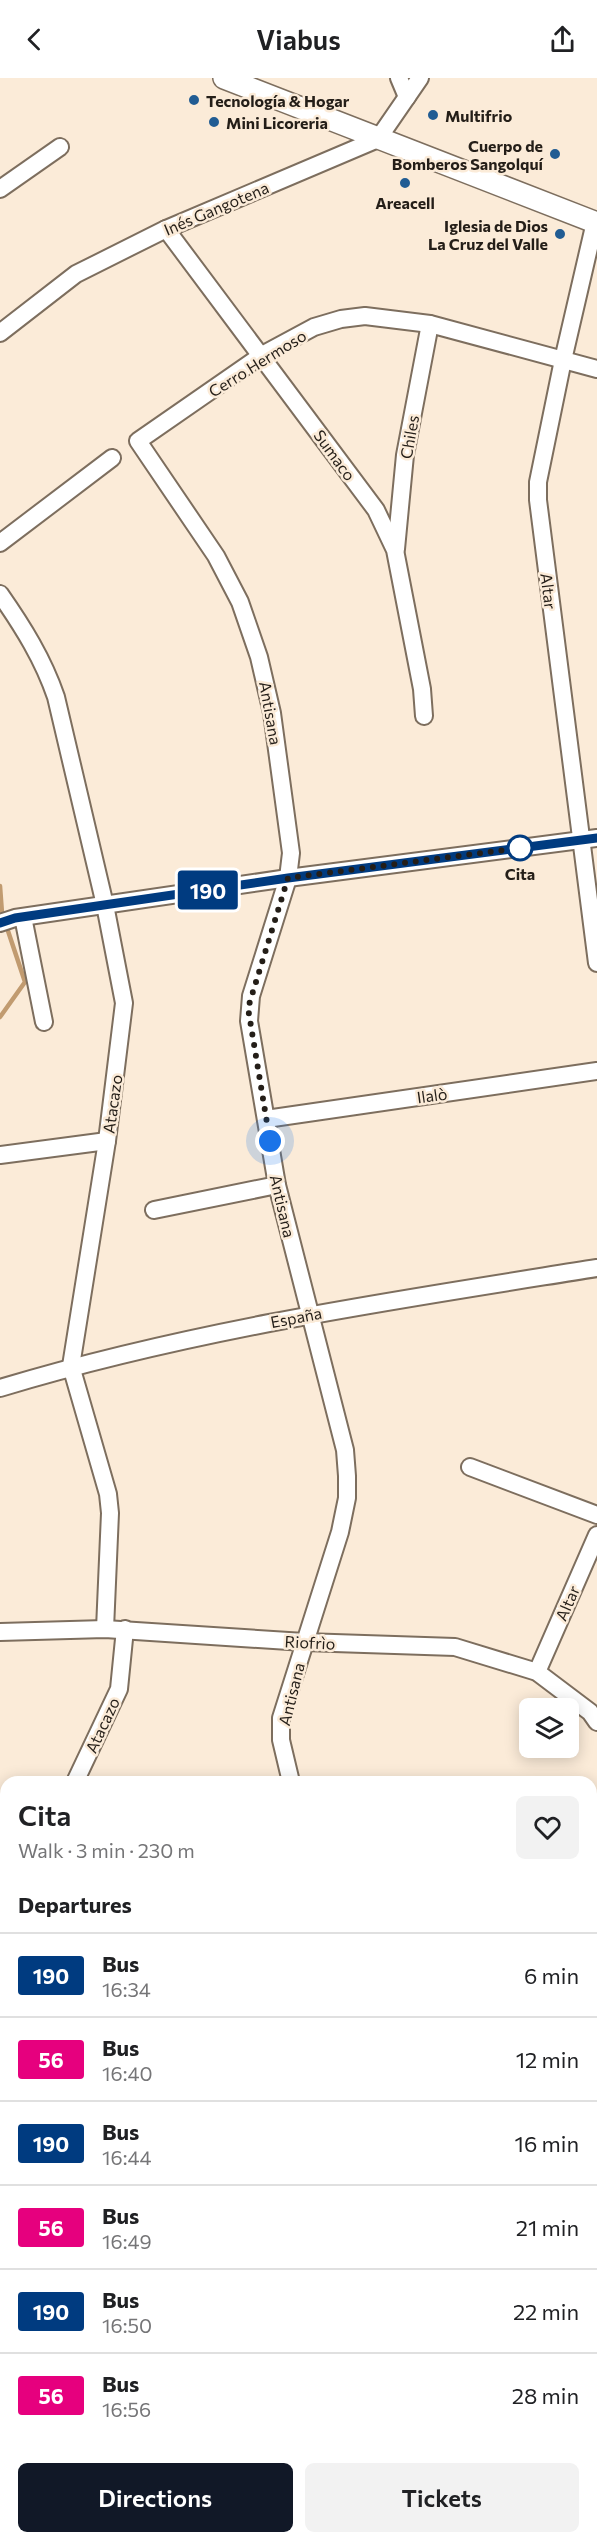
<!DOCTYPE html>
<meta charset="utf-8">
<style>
body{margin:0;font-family:Commissioner,sans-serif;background:#f2f2f2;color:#202124;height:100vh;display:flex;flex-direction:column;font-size:22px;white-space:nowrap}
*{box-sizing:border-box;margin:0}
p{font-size:20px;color:#757577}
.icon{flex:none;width:33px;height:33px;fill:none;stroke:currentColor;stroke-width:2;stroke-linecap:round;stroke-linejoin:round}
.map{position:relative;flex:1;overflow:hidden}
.details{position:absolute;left:0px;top:1698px;width:597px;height:768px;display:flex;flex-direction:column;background:#fff;border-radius:18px 18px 0 0;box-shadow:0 3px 15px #0003}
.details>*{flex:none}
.badge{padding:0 12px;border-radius:4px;font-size:21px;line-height:39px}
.fabs{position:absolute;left:519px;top:1620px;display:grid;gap:12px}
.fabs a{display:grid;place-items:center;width:60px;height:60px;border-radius:9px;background:#fff;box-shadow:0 3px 15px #0003;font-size:30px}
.you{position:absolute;width:30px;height:30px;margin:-15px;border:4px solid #fff;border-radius:50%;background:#1a73e8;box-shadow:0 0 0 9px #1a73e833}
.map>.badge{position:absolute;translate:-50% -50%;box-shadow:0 0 0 3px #fff}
h2{padding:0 18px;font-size:22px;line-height:54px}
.round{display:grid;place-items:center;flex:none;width:63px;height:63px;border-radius:9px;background:#f2f2f2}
.head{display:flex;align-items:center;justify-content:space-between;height:102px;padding:0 18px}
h1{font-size:28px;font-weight:600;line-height:45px}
.cta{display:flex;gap:12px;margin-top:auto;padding:12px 18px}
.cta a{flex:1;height:69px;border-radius:9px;background:#111827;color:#fff;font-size:24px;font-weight:600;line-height:69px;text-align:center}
.cta a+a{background:#f2f2f2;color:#202124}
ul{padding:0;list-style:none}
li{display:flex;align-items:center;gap:18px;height:84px;padding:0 18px;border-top:2px solid #e0e0e0}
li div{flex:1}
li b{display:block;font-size:22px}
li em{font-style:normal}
li .badge{min-width:66px;font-weight:700;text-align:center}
header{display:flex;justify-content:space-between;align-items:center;height:78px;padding:0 18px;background:#fff;font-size:27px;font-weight:600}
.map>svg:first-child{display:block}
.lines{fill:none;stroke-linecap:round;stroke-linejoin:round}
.stream{stroke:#c19b70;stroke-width:4.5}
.minor-casing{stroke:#7d6e5e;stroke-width:20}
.major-casing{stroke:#7d6e5e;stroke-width:24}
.minor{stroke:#fff;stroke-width:16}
.major{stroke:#fff;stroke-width:21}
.line-casing{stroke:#fff;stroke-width:14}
.line{stroke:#003b80;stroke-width:9}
.walk{stroke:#241e18;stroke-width:6;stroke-dasharray:0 10.8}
.poi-dot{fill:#215c93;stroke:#fbebd8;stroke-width:2}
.stop-dot{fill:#fff;stroke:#003b80;stroke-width:3}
.labels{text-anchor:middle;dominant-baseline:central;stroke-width:5;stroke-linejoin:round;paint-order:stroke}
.poi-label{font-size:16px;font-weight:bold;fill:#241e18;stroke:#fbebd8;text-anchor:start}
.street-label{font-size:16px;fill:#241e18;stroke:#fbebd8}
.stop-label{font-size:16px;font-weight:bold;fill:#241e18;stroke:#fbebd8}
</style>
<header><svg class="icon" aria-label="back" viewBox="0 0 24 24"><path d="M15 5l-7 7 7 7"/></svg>Viabus<svg class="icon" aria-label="share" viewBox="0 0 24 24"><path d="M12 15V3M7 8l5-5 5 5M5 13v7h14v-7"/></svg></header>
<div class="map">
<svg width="597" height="2466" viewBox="0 0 597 2466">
<rect width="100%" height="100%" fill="#fbebd8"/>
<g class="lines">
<polyline class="stream" points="0,808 2,835 25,904 0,939"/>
<defs>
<g id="minor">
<polyline points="399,0 407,19"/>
<polyline points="0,111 60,69"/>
<polyline points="595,144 563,282 538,404 538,422 597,885"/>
<polyline points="166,151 376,432 395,472 422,611 424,638"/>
<polyline points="0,255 76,196 166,151 378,61 420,0"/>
<polyline points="0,465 112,380"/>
<polyline points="396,471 405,377 430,246"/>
<path d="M 0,516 C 23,549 43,581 56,619 L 105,827 L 124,925 L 107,1063 L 71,1288 L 108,1416 L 110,1435 L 105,1551"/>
<polyline points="23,839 44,944"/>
<polyline points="0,845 15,840 288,800 597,760"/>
<polyline points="266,1041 597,993"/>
<polyline points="0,1077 107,1063"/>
<polyline points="154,1132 277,1107"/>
<path d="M 0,1310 C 195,1251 396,1222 597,1190"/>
<polyline points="470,1389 597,1437"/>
<polyline points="0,1554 105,1551 304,1564 455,1569 537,1594 590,1634 597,1644"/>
<polyline points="537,1594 597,1457"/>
<polyline points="75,1704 119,1611 125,1551"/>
<polyline points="291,1704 281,1662 281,1640 340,1454 347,1420 347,1398 345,1372 277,1107 249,943 251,918 288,800 291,775 272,635 259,579 240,524 216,478 138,363 262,277 314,249 341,241 365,238 430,246 597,291"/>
<polyline points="0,1881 6,1875"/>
<polyline points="0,1944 6,1948"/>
<polyline points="591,1985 597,1983"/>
<polyline points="0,2295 6,2293"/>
<polyline points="591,2338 597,2358"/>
<polyline points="0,2405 6,2418"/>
<polyline points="489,2460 490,2466"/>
<polyline points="37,2466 51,2460"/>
<polyline points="458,2466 472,2460"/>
</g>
<polyline id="major" points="224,0 597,145"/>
</defs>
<use href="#minor" class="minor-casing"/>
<use href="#major" class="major-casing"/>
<use href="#minor" class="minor"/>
<use href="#major" class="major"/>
</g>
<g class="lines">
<defs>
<polyline id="line" points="0,845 15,840 288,800 597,760"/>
</defs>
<use href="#line" class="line-casing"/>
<use href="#line" class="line"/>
<polyline class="walk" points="270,1063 248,930 288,800 520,770"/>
</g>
<g class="poi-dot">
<circle cx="194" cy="22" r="6"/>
<circle cx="433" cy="37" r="6"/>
<circle cx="214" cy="44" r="6"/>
<circle cx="555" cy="76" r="6"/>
<circle cx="405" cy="105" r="6"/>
<circle cx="560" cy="156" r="6"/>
</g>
<circle class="stop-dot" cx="520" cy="770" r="12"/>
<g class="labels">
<g class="poi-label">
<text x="206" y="22">Tecnología &amp; Hogar</text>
<text x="445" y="37">Multifrio</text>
<text x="226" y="44">Mini Licoreria</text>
<text x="543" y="67" text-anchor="end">Cuerpo de<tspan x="543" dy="18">Bomberos Sangolquí</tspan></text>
<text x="405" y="124" text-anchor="middle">Areacell</text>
<text x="548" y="147" text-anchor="end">Iglesia de Dios<tspan x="548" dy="18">La Cruz del Valle</tspan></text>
</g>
<g class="street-label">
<text transform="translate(216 130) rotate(-23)">Inés Gangotena</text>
<text transform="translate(257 285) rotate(-32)">Cerro Hermoso</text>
<text transform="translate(409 359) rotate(-80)">Chiles</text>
<text transform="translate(335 377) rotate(54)">Sumaco</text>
<text transform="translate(549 513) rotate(83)">Altar</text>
<text transform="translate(271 635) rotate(80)">Antisana</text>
<text transform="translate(432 1017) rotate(-8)">Ilalò</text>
<text transform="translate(112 1026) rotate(-82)">Atacazo</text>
<text transform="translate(283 1128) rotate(77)">Antisana</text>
<text transform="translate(296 1239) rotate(-11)">España</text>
<text transform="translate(567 1525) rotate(-66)">Altar</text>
<text transform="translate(310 1564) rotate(3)">Riofrìo</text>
<text transform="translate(291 1616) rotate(-76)">Antisana</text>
<text transform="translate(102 1647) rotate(-65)">Atacazo</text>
</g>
<g class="stop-label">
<text x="520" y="795">Cita</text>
</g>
</g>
</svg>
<div class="fabs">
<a><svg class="icon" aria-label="layers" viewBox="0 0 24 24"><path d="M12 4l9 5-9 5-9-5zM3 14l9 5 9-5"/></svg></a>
</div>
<div class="you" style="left:270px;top:1063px"></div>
<b class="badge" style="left:208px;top:812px;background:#003b80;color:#fff">190</b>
<section class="details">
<div class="head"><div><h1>Cita</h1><p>Walk · 3 min · 230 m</p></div><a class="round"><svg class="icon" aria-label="heart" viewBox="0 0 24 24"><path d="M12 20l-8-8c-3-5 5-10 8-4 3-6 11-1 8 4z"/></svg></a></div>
<h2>Departures</h2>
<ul>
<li><span class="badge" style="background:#003b80;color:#fff">190</span><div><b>Bus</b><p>16:34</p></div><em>6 min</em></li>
<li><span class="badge" style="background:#e6007e;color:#fff">56</span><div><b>Bus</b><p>16:40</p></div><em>12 min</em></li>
<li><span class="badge" style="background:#003b80;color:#fff">190</span><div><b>Bus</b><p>16:44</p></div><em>16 min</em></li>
<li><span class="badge" style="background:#e6007e;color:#fff">56</span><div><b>Bus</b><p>16:49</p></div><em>21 min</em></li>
<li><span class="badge" style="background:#003b80;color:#fff">190</span><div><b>Bus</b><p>16:50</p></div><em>22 min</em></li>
<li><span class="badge" style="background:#e6007e;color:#fff">56</span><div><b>Bus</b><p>16:56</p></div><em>28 min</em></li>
</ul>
<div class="cta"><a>Directions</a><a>Tickets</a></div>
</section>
</div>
